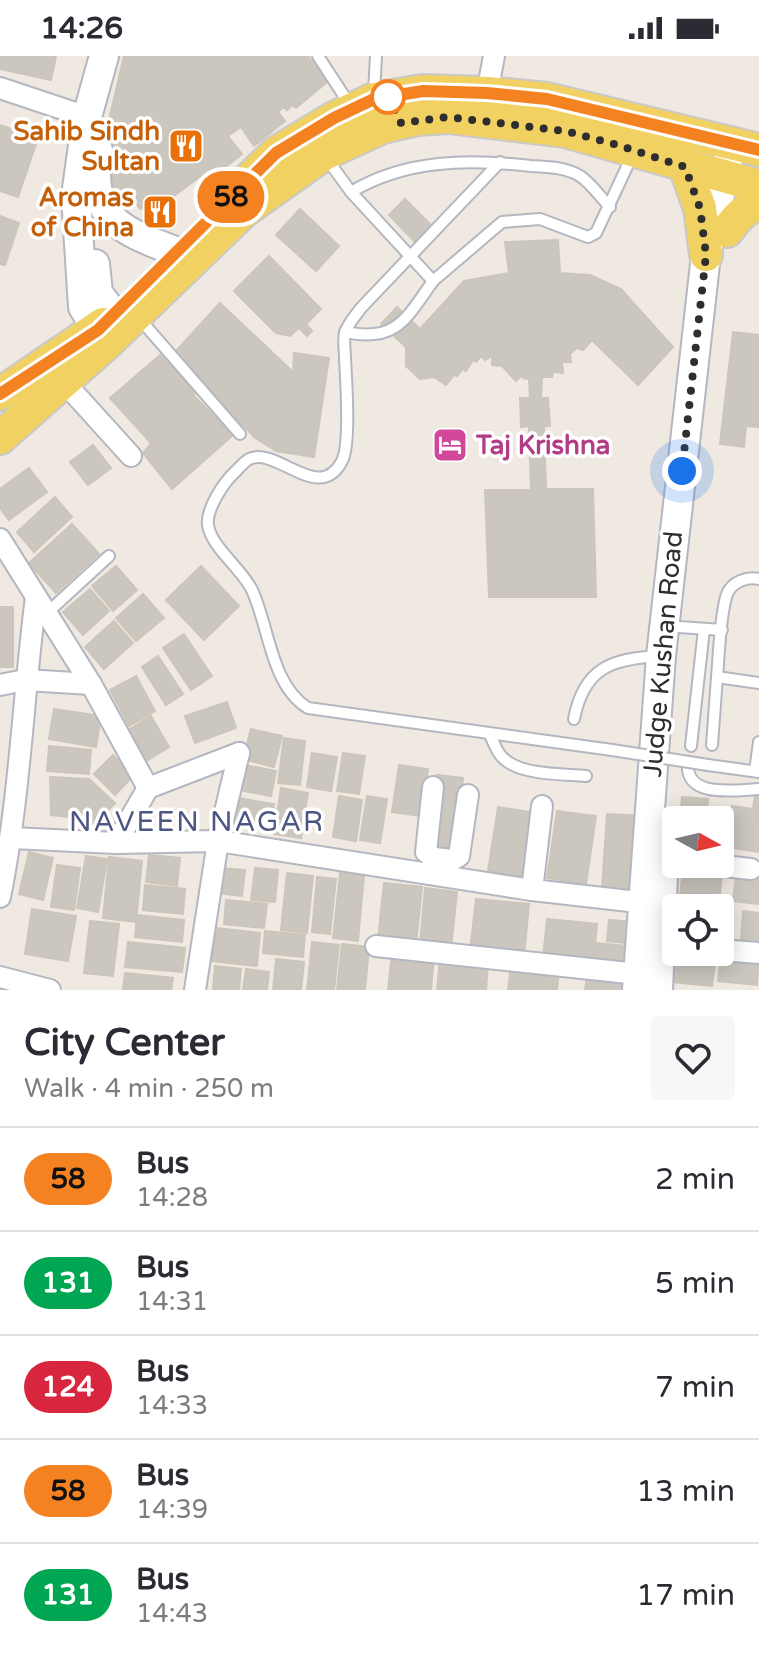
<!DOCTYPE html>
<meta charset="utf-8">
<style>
body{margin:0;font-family:"Varela Round",sans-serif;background:#f7f7f7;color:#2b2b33;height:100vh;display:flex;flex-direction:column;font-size:30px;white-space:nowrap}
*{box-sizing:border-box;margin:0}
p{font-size:26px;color:#7c7c81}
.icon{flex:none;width:44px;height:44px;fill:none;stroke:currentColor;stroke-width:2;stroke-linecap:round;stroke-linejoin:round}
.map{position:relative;height:934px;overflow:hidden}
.details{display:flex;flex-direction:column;background:#fff;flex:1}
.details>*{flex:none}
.badge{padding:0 16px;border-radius:26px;font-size:28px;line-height:52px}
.needle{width:52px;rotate:98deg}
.tools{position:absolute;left:662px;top:750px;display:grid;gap:16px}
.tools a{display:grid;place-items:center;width:72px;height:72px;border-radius:8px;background:#fff;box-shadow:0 4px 20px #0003;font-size:40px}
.you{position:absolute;width:40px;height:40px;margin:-20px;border:6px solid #fff;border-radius:50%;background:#1a73e8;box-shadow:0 0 0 12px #1a73e833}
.map>.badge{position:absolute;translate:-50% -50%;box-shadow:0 0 0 4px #fff}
.round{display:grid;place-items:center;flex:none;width:84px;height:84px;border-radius:8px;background:#f7f7f7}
.summary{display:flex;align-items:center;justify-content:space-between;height:136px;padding:0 24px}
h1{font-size:38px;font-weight:700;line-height:60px}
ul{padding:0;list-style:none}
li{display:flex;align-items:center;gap:24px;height:104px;padding:0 24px;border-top:2px solid #e1e1e2}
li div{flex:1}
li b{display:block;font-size:30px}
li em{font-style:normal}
li .badge{min-width:88px;font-weight:700;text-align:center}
.status{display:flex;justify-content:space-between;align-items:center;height:56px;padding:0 40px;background:#fff;direction:ltr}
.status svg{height:22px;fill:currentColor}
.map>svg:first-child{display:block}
.building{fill:#cbc7bf;stroke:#cbc5ba;stroke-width:2}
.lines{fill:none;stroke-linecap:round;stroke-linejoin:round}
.service-casing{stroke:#b4b7c1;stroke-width:14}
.minor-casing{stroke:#b4b7c1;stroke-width:24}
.secondary-casing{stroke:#b4b7c1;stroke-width:32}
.primary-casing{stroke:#c9c9c9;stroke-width:36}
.service{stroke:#fff;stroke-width:10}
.minor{stroke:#fff;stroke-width:20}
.secondary{stroke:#fff;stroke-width:28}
.primary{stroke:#f2d163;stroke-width:32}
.service-bridge-casing{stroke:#b4b7c1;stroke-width:14;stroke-linecap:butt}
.service-bridge{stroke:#fff;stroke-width:10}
.line-casing{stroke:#fff;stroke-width:18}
.line{stroke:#f58220;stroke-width:12}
.walk{stroke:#2e2e2e;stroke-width:8;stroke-dasharray:0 14.4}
.stop-dot{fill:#fff;stroke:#f58220;stroke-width:4}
.labels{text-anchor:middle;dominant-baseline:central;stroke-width:7;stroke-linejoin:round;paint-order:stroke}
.food-label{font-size:26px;font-weight:bold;fill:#c56008;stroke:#fff;text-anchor:end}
.hotel-label{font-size:26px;font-weight:bold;fill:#b23c85;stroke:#fff;text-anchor:start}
.street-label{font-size:26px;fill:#2e2e2e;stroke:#fff}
.neighbourhood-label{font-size:28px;letter-spacing:2px;fill:#4d5680;stroke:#fff}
</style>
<div class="status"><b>14:26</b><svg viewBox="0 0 49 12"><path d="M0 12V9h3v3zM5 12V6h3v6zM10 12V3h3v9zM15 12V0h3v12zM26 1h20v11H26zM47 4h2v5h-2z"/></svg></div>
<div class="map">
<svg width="759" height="934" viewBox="0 0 759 934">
<rect width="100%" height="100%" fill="#efe9e1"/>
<g class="building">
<polygon points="0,0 56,0 51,24 0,13"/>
<polygon points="124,0 308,0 327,26 296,52 293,49 287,54 283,51 278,56 285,65 254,90 241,71 228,80 242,98 210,123 205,117 163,148 163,153 155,154 148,149 140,153 136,147 114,143 108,136 112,114 98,111"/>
<polygon points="0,69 38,82 18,141 0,135"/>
<polygon points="405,143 432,170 416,187 389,159"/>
<polygon points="300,153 339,190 316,215 276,179"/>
<polygon points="0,160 19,167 5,209 0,208"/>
<polygon points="558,184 560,217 590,219 621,233 673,291 638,329 592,284 583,294 577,292 570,298 571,306 562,306 563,317 553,316 552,321 542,321 541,342 548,342 550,370 544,370 546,433 593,433 596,541 489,541 485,434 531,434 529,370 521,371 520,342 530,342 529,322 525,323 521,320 516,325 502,310 492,309 492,300 485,304 481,300 476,306 473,304 466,315 463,313 457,320 454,319 446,329 434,321 420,323 406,310 406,291 381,268 397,251 420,273 464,225 509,217 505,186"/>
<polygon points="269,200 321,253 306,268 312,275 307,280 299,272 290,280 276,277 234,235"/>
<polygon points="220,247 293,316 294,297 329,302 314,401 276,395 254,381 175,296"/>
<polygon points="733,276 759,279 759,371 746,370 744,391 720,388"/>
<polygon points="160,299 194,334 194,340 233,379 172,433 143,397 151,387 110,342"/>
<polygon points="93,389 111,412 88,429 70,406"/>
<polygon points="29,412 47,436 9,464 0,452 0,433"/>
<polygon points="55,441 72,461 34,496 17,476"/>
<polygon points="72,468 99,498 56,537 29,507"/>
<polygon points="116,510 137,534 113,555 92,530"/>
<polygon points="201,510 239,550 204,584 166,544"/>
<polygon points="90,533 109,555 83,579 63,556"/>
<polygon points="143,538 164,562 136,585 116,562"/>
<rect x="0" y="551" width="13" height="60"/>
<polygon points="114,565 133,587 104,613 85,591"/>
<polygon points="184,578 212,620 191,634 163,592"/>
<polygon points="158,600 183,638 166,649 142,611"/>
<polygon points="136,620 155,655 129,670 110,634"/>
<polygon points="227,646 236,672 195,687 185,660"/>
<polygon points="54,653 101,660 96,691 49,683"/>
<polygon points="151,660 169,691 140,709 122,678"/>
<polygon points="251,673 282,680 274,711 243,703"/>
<polygon points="284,682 305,685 300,729 278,727"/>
<polygon points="49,690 91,694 89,718 47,715"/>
<polygon points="312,697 337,701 331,735 307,731"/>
<polygon points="343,697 365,700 359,738 337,735"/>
<polygon points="113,699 133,720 115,739 94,718"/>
<polygon points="244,709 276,715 271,740 239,734"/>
<polygon points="399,709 428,713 421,760 392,756"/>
<polygon points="437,719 463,722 456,799 428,794"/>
<polygon points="50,721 89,723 115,747 94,769 70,753 69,761 51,759"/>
<polygon points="281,732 308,737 301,782 274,778"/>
<polygon points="755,738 759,739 759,796 725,791 732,750 753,753"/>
<polygon points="339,740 362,744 356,785 333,781"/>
<polygon points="367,740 387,743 380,787 360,784"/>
<polygon points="682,741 708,743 706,764 680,764"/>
<polygon points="237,742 274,748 270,773 233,767"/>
<polygon points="498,751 536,757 526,821 488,815"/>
<polygon points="557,755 596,760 586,828 547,822"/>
<polygon points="607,758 645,760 639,835 602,832"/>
<polygon points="29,796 53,802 43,844 19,838"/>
<polygon points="149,799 180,802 177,830 146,826"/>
<polygon points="86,800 107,803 98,856 77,852"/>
<polygon points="109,801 142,805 136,866 103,862"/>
<polygon points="57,809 80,812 74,854 51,851"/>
<polygon points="219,812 245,814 242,840 217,837"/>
<polygon points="255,812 278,814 275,846 251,844"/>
<polygon points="683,812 722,816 719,852 679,849"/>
<polygon points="759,812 759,848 733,845 736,818"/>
<polygon points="287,817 313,820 307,877 281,874"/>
<polygon points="340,817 364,820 358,885 333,882"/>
<polygon points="317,821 336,823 330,878 312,876"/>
<polygon points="384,827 422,831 416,887 378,883"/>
<polygon points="145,829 185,833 183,858 143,854"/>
<polygon points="425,832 457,836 451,892 420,888"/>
<polygon points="476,843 529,848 524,901 470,895"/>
<polygon points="226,844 267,848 264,872 224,868"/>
<polygon points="32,853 76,860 68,905 25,898"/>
<polygon points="743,855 759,857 759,886 741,884"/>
<polygon points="137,859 184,864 182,886 135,881"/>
<polygon points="547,863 597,868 593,908 543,902"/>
<polygon points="609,864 637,866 634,888 607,885"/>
<polygon points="90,865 119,868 113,920 84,917"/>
<polygon points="216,872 260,877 257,910 212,905"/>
<polygon points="265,875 305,879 303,901 263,897"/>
<polygon points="128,886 185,892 182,916 125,911"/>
<polygon points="312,886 339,889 334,934 307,934"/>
<polygon points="596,887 638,891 636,914 594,909"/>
<polygon points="342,888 369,891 365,934 337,934"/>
<polygon points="675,894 716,898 712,930 672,926"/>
<polygon points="722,895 759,898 757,929 718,925"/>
<polygon points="392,896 434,900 431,934 388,934"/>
<polygon points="276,903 304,906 301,934 273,934"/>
<polygon points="440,903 488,908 486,934 437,934"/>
<polygon points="511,909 559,914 557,934 508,934"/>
<polygon points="215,910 241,913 239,934 213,934"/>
<polygon points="246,913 269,916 267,934 243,934"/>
<polygon points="125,917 173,922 171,934 123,934"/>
<polygon points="587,919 632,924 631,934 585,934"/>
</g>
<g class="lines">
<defs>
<g id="service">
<polyline points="318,0 350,49"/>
<polyline points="374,37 376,0"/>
<polyline points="327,103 351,136 433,225 502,166 540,163 588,181 596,177 632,100"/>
<path d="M 500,106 L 361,252 C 356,259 347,269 345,277 C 343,284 345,294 345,302 C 346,323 351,388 342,405 C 319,449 277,390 249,403 C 244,406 239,412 235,416 C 224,426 206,453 208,469 C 211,491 242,513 252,534 C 269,570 271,630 308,652 L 612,694"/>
<path d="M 351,136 C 406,103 469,103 531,110 C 547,111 566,111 580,120 C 591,127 600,141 610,151"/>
<polyline points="138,261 240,378"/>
<path d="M 345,276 C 396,287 406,263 433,225"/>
<path d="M 759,523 C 747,520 732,526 727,538 C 720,558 719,599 717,621 L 759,627"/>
<polyline points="47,557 109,500"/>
<polyline points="679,571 722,574"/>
<path d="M 574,663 C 584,612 611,603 658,600"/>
<path d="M 490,679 C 495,689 498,700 508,706 C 527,719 564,718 586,720"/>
<polyline points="712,689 717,621"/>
<polyline points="691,690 704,573"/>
<path d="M 688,706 C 684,743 735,734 759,733"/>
<polyline points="708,709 759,716"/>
<polyline points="755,715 759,686"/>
</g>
<g id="minor">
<polyline points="0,32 87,61"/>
<polyline points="487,37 494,0"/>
<polyline points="64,326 131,400"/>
<polyline points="0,483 91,628 148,732 239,697"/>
<polyline points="0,629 25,624 91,628"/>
<polyline points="12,782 116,787 218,785 532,834 656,848"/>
<polyline points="116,787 148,732"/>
<polyline points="434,802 452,804 459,800 468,739"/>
<polyline points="705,808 751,813"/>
<polyline points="431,818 434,802 426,796 433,731"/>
<polyline points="532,834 542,750"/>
<path d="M 0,841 C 20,742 23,641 36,541"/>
<polyline points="376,890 638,918"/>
<polyline points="720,894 759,897"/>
<polyline points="0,921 50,934"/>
<polyline points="195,934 218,785 239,697"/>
</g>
<g id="secondary">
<polyline points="104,0 87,61 76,140 83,251 106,288"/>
<path d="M 98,94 C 87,161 121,175 175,195"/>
<polyline points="95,208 98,237 124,271"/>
<polyline points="637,934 661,600 706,199 732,86"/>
<polyline points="658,934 664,797"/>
</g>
<g id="primary">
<polyline points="685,111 700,152 706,199"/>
<polyline points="220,151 276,97 334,62 374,43 423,35 487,37 547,43 759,94"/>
<path d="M 727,175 C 736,162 744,153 759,148"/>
<polyline points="0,338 103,268"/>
<polyline points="0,382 106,288 244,155 324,98 383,71 418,63 448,61 565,75 759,130"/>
</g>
</defs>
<use href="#service" class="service-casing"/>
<use href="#minor" class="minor-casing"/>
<use href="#secondary" class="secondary-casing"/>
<use href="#primary" class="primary-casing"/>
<use href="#service" class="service"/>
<use href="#minor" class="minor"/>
<use href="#secondary" class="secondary"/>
<use href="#primary" class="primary"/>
<defs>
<polyline id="service-bridge" points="612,694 708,709"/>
</defs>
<use href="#service-bridge" class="service-bridge-casing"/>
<use href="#service-bridge" class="service-bridge"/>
</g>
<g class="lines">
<defs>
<polyline id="line" points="0,338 98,274 276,97 334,62 374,43 423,35 487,37 547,43 759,94"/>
</defs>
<use href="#line" class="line-casing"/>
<use href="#line" class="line"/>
<polyline class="walk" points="388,41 401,67 448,61 565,75 618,89 685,111 700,152 706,199 682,415"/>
</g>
<defs>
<symbol id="restaurant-square" viewBox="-11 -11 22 22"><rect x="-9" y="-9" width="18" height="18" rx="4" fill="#e8710a" stroke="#fff"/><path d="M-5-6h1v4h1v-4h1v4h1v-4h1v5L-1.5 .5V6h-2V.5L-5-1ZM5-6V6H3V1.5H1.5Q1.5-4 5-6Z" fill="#fff"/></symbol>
<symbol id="hotel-square" viewBox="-11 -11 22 22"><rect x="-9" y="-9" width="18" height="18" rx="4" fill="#d1479c" stroke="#fff"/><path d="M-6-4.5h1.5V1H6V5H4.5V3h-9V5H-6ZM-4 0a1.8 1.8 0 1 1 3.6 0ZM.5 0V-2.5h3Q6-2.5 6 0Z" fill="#fff"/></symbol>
</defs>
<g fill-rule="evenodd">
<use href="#restaurant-square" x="166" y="70" width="40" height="40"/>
<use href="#restaurant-square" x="140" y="136" width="40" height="40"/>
<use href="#hotel-square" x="430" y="369" width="40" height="40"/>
</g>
<circle class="stop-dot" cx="388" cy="41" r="16"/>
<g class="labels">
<g class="food-label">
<text x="160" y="75">Sahib Sindh<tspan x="160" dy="30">Sultan</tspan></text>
<text x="134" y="141">Aromas<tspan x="134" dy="30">of China</tspan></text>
</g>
<g class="hotel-label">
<text x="476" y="389">Taj Krishna</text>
</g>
<g class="street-label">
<text transform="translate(663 598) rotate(-85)">Judge Kushan Road</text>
</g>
<g class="neighbourhood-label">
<text x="197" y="766">NAVEEN NAGAR</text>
</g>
</g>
</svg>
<div class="tools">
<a><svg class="needle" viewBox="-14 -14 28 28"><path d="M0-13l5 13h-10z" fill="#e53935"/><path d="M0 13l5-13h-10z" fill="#7c7c81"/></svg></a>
<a><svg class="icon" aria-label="locate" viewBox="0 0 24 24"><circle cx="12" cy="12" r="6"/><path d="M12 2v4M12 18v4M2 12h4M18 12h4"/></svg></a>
</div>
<div class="you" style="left:682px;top:415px"></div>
<b class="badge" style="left:231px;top:141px;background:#f58220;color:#111">58</b>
</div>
<section class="details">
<div class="summary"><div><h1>City Center</h1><p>Walk · 4 min · 250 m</p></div><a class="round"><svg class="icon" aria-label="heart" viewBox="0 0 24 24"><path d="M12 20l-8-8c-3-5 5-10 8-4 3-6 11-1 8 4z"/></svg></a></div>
<ul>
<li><span class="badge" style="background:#f58220;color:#111">58</span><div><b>Bus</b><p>14:28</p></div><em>2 min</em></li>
<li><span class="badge" style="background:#00a651;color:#fff">131</span><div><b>Bus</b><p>14:31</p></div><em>5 min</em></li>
<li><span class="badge" style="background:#d7263d;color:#fff">124</span><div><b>Bus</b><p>14:33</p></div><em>7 min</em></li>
<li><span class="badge" style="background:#f58220;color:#111">58</span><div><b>Bus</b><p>14:39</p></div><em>13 min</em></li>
<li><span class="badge" style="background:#00a651;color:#fff">131</span><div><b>Bus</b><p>14:43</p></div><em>17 min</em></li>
</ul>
</section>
